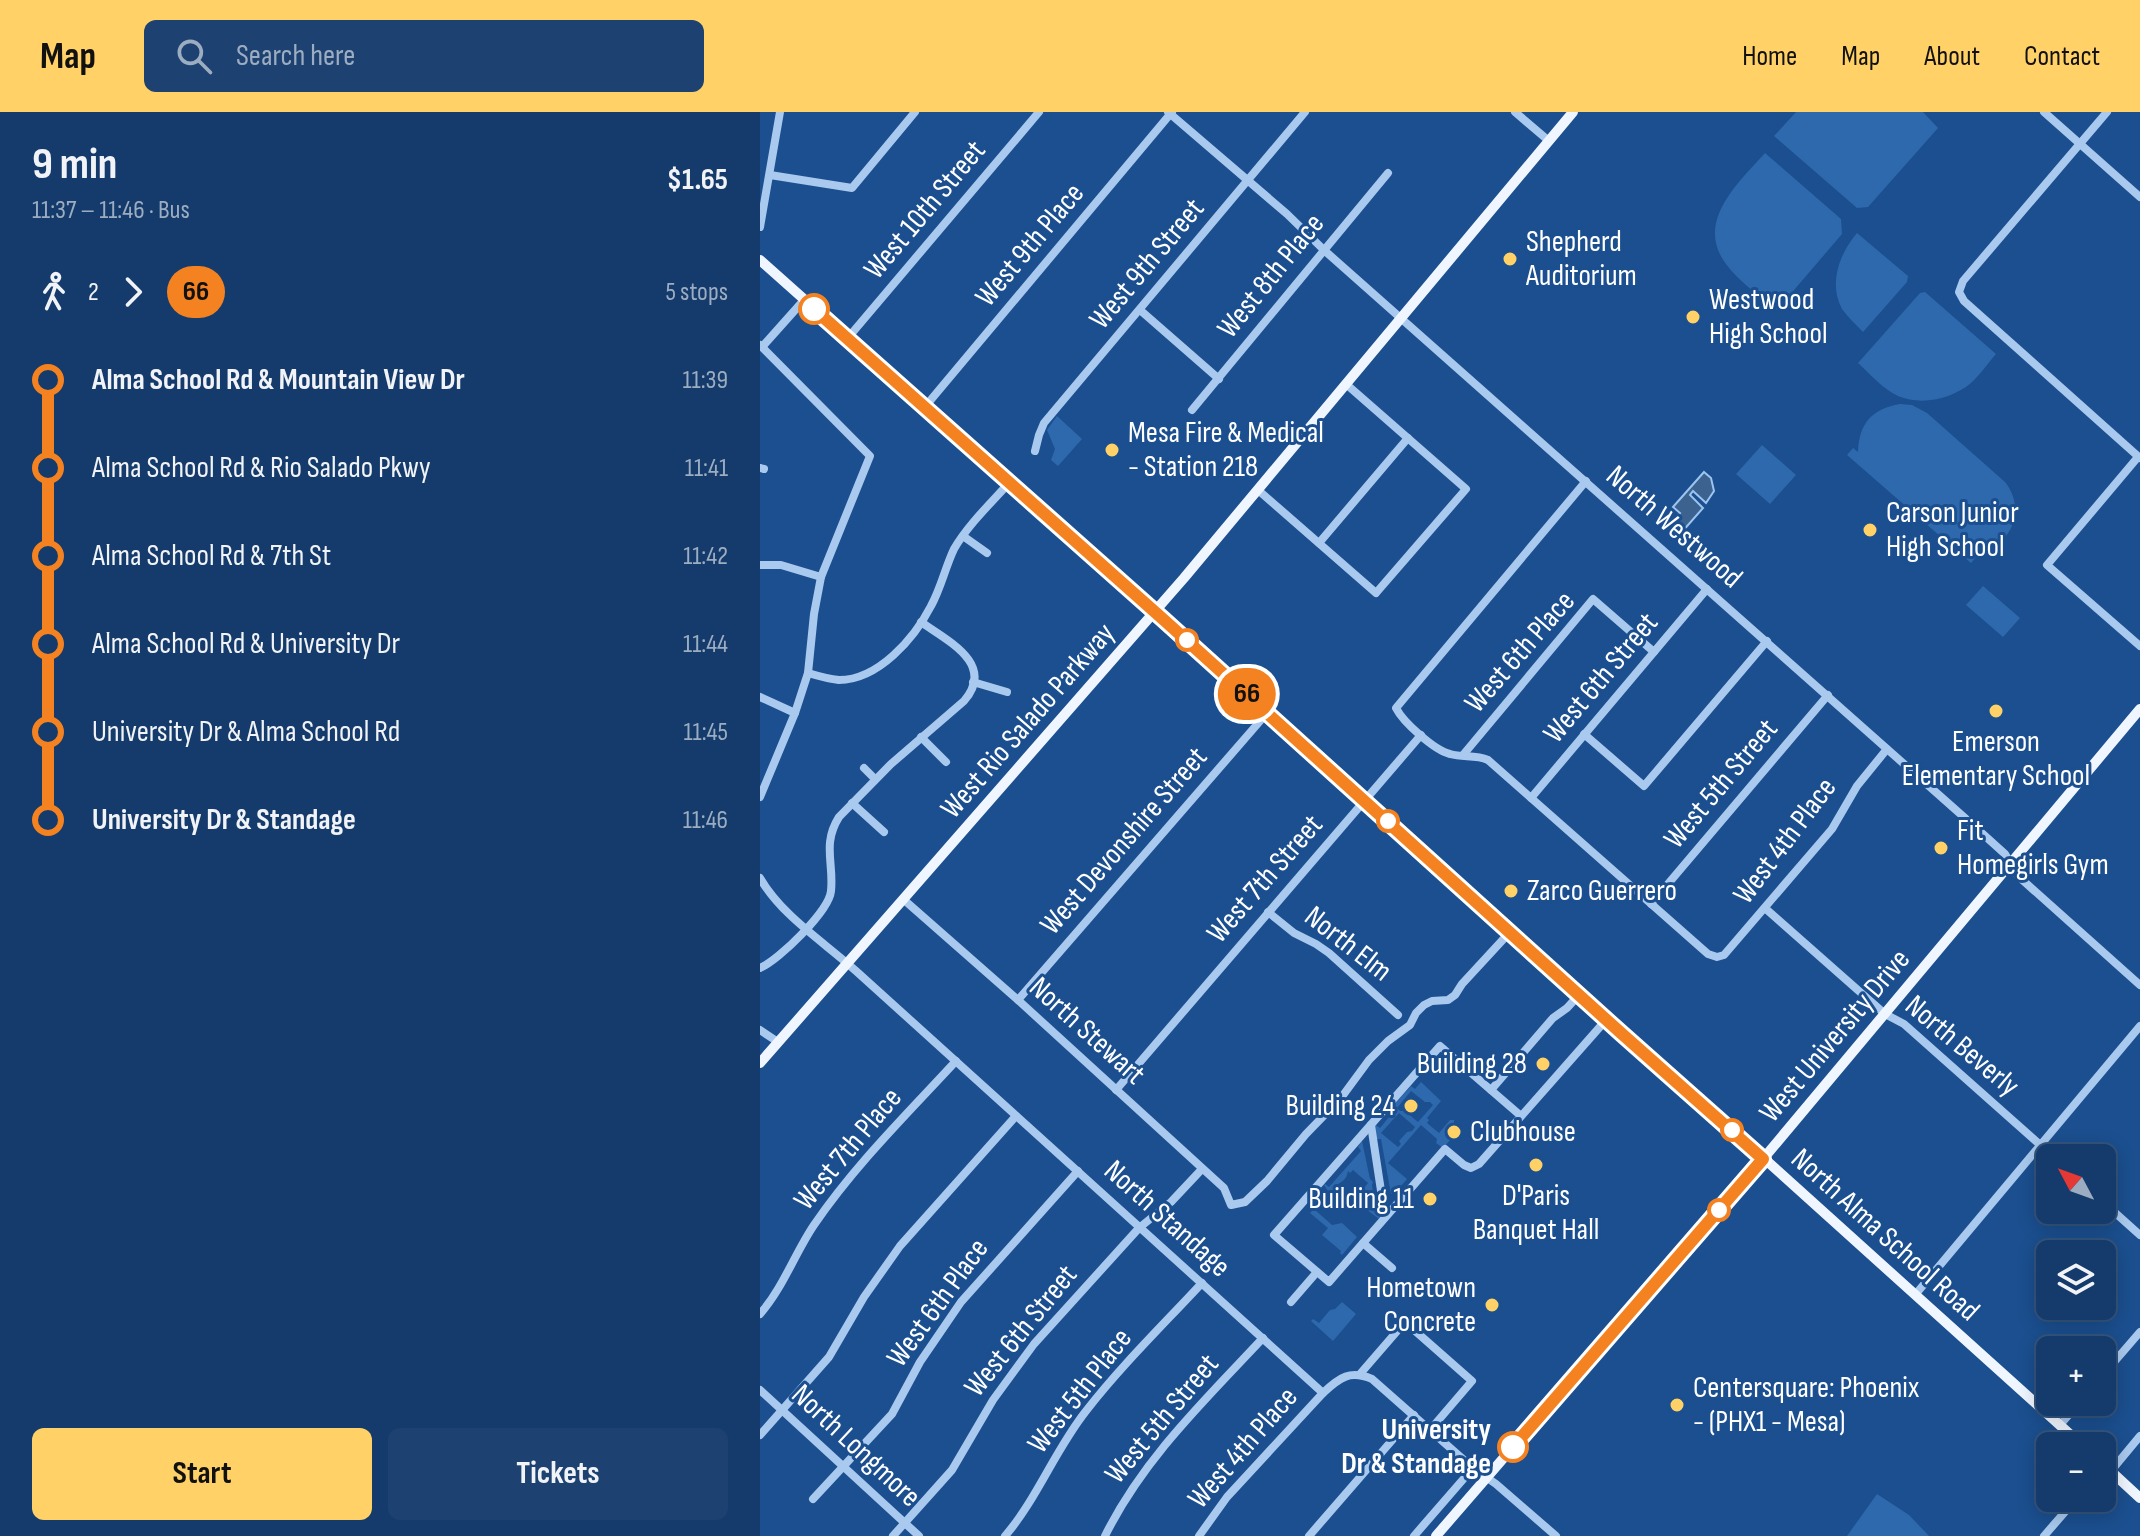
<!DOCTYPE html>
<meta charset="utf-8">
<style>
body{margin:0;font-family:"Sofia Sans Condensed",sans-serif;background:#1d4271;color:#f1f3f6;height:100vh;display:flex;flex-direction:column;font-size:30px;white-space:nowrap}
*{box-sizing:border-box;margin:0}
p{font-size:26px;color:#9dadc1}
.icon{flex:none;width:44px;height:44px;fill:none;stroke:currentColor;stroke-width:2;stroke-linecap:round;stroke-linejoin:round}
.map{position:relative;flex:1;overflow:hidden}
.side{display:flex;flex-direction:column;background:#143b6b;width:760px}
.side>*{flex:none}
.badge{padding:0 16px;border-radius:26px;font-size:28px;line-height:52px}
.needle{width:52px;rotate:311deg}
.tools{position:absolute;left:1276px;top:1032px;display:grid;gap:16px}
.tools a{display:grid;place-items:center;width:80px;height:80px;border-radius:12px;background:#143b6b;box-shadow:0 4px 20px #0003,0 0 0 2px #33557e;font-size:40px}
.map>.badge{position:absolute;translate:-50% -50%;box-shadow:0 0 0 4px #fff}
.legs{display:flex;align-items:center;gap:12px;height:88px;padding:0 32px;font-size:26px}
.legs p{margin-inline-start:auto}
.head{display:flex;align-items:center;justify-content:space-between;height:136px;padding:0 32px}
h1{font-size:44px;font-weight:700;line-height:60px}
.primary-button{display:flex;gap:16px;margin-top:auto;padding:16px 32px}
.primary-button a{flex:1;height:92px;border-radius:12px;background:#ffd166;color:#111;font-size:32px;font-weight:700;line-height:92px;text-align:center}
.primary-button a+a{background:#1d4271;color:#f1f3f6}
ul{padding:0 32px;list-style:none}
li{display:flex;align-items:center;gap:28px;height:88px;font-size:30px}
li i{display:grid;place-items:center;width:12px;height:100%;margin:0 10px;background:currentColor}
li i::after{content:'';width:20px;height:20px;margin:-10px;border:6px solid;border-radius:50%;background:#143b6b}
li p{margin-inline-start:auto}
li:first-child i{background:linear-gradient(#0000 50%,currentColor 0)}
li:last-child i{background:linear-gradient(currentColor 50%,#0000 0)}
header{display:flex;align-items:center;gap:48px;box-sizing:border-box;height:112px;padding:0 40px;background:#ffd166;color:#111}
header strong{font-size:38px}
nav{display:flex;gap:44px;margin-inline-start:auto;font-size:28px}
.search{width:560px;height:72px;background:#1d4271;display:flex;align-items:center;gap:20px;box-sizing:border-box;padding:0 28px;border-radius:12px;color:#9dadc1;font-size:30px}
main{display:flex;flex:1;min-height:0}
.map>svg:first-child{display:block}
.green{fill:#2e69ad;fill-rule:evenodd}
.water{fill:#3c6290;stroke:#9cc4f0;stroke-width:2}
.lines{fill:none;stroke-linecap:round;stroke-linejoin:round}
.minor{stroke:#a9c9ee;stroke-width:8}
.major{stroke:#f0f6ff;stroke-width:10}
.line-1-casing{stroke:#fff;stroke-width:18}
.line-1{stroke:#f58220;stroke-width:12}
.poi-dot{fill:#ffd166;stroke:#1b4f8f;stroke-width:3}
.stop-1-dot{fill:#fff;stroke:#f58220;stroke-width:4}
.labels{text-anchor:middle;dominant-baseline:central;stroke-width:6;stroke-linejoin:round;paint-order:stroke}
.street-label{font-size:30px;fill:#fff;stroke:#1b4f8f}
.poi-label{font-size:30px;fill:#fff;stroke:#1b4f8f;text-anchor:start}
.stop-label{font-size:30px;font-weight:bold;fill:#fff;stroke:#1b4f8f;text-anchor:end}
</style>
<header>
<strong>Map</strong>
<div class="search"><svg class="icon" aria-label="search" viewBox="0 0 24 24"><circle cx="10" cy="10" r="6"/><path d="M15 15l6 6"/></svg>Search here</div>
<nav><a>Home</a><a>Map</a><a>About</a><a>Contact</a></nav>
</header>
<main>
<section class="side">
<div class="head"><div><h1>9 min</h1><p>11:37 – 11:46 · Bus</p></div><b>$1.65</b></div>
<div class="legs"><svg class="icon" aria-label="walk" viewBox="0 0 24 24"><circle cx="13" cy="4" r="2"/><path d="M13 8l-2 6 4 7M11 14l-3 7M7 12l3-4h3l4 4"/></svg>2<svg class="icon" aria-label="forward" viewBox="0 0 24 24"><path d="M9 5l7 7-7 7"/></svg><b class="badge" style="background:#f58220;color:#111">66</b><p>5 stops</p></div>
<ul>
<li><i style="color:#f58220"></i><b>Alma School Rd &amp; Mountain View Dr</b><p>11:39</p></li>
<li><i style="color:#f58220"></i><span>Alma School Rd &amp; Rio Salado Pkwy</span><p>11:41</p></li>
<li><i style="color:#f58220"></i><span>Alma School Rd &amp; 7th St</span><p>11:42</p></li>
<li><i style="color:#f58220"></i><span>Alma School Rd &amp; University Dr</span><p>11:44</p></li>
<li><i style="color:#f58220"></i><span>University Dr &amp; Alma School Rd</span><p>11:45</p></li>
<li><i style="color:#f58220"></i><b>University Dr &amp; Standage</b><p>11:46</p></li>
</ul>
<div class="primary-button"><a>Start</a><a>Tickets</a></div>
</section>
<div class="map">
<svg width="1380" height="1424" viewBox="0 0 1380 1424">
<rect width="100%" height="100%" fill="#1b4f8f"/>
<g class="green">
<polygon points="1036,0 1163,0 1178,16 1108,95 1097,96 1014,24"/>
<path d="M 1005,41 L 1081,107 L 1082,122 L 1017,198 C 1000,184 979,170 966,152 C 934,110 979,70 1005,41 Z"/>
<path d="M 1097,121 L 1148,164 L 1147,170 L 1103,220 C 1096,213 1088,205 1082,197 C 1068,171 1080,141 1097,121 Z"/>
<path d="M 1165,180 L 1236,242 C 1228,251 1220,263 1211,271 C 1192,287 1161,294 1138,284 C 1123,277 1110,262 1098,251 L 1160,181 Z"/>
<path d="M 1140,292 L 1152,293 L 1167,301 L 1245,370 C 1268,399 1250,438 1213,440 L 1217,444 L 1211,451 L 1087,343 L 1093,336 L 1098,340 C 1099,311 1112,297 1140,292 Z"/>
<polygon points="297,304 322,327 298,354 291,348 295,337 287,318"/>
<polygon points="1002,333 1036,363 1010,392 976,362"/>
<polygon points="1223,474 1260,506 1243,525 1206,493"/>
<path d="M 661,970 L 681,989 L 667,1006 L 669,1008 L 667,1011 L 679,1021 L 690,1008 L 694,1008 L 694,1012 L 686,1020 L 692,1026 L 683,1036 L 676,1031 L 677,1027 L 661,1013 L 628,1051 L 647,1067 L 636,1080 L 631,1082 L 621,1027 L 616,1027 L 614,1015 L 616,1013 L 620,1016 L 634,999 L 632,995 L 651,974 L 655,977 ZM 651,979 L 665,990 L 670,990 L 673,993 L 658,1010 L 645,999 L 640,999 L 637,996 ZM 639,1001 L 655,1015 L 652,1019 L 647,1020 L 639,1029 L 641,1032 L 638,1035 L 621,1021 Z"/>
<path d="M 602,1029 L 610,1067 L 613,1070 L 612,1073 L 616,1101 L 621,1102 L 619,1107 L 594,1088 L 608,1071 L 593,1058 L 590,1061 L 588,1059 C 586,1071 579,1069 573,1077 L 590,1092 L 587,1096 L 583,1091 L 577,1092 C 571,1086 569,1080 564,1073 L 565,1072 L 569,1075 L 601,1039 L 598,1035 Z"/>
<polygon points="554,1097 572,1113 582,1111 597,1125 582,1143 580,1141 581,1139 562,1123 568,1116 550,1101"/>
<polygon points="582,1190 596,1202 573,1229 551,1209 553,1207 559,1211 570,1198 575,1197"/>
<polygon points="1117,1382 1149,1403 1169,1424 1087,1424"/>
</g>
<polygon class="water" points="944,360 951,366 954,379 946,391 933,379 930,383 943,396 921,421 911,412 920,401 913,395"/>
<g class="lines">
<g class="minor">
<polyline points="408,0 527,102 565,139 1214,714 1245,742 1258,764 1380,873"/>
<polyline points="755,0 789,29"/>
<polyline points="1284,0 1380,85"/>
<polyline points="1347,0 1203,169 1199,180 1204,189 1380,346"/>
<polyline points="10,63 92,76 155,0"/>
<polyline points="0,115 20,0"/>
<polyline points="380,198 459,267"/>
<polyline points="87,227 279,0"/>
<polyline points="0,233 110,344 61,465 54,502 48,561 35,601 0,685"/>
<polyline points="2,235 44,188"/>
<polyline points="164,296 412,0"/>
<polyline points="432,298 628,61"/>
<polyline points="275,339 279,323 284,311 545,0"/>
<polyline points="1378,345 1287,453 1380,534"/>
<polyline points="0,356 4,357"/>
<path d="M 826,369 L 636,596 C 643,610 674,638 690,642 C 703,646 715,642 728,648 L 948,842 L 957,845 L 964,843 L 1072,717 L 1097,674 L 1127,637"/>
<polyline points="498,378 616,481 706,377 586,272"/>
<polyline points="203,424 227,441"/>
<polyline points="559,431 648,326"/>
<polyline points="0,453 21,453 61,465"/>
<path d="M 48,561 C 58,564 69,567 79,568 C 118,568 154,527 171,494 C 181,476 185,456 194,437 C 208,413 230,392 249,371"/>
<polyline points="213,570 247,580"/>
<polyline points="0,585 35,601"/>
<polyline points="824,622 884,674 1007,529"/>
<polyline points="161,625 186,650"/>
<polyline points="703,643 833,487 894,540"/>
<polyline points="104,656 115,667"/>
<polyline points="771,686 947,477"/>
<polyline points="92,691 124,720"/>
<path d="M 0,766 C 22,804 64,830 96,859 L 563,1281 C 580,1265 590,1258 612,1267 L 713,1356 L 736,1372 L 796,1424"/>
<polyline points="143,787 258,888 464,1076 471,1093 485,1090 507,1069 546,1022 581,986 609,948 628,929 650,913 656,901 664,893 672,889 688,888 695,883 702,872 750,820"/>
<polyline points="891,792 1068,583"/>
<polyline points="1006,797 1125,902 1144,912 1295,1046"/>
<polyline points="508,800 534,821 556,832 569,841 638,903"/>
<path d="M 0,856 C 19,848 69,799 71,779 C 74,751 62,732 79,705 L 131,652 L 204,589 C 236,552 188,529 161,510"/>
<polyline points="258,888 507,601"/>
<polyline points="0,918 18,930"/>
<polyline points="356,978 661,623"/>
<polyline points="731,978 793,906 807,896 819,883"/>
<polyline points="761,1004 680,934 514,1123 569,1170 685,1037 704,1053 711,1056 719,1052 846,908"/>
<polyline points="611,1013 625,1105"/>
<polyline points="1342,1089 1380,1123"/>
<polyline points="603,1131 632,1156"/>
<polyline points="1155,1183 1380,914"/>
<polyline points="531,1190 557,1160"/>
<path d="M 0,1202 C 23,1176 35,1141 54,1113 C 95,1053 147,1002 196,949"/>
<polyline points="600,1262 645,1210 712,1269 670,1318"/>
<polyline points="1342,1264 1380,1220"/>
<polyline points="0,1278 159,1424"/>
<polyline points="1300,1313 1320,1290"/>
<polyline points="0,1323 69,1245 104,1185 140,1134 256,1004"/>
<polyline points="1351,1359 1380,1324"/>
<polyline points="53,1387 132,1302 160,1250 201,1190 318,1059"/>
<polyline points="133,1424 192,1358 233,1288 274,1232 379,1116 411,1090 442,1057"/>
<path d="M 245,1424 C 277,1387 295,1338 326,1299 C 361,1254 403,1213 442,1171"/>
<path d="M 345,1424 C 383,1347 445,1288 503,1226"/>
<polyline points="439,1424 467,1385 563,1281"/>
<polyline points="549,1424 654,1303"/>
<polyline points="654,1424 713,1356"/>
<polyline points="1284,1424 1317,1386"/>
</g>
<g class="major">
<polyline points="0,148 447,546 861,921 988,1032 1323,1334"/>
<polyline points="0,951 424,466 813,0"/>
<polyline points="1342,1351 1380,1386"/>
<polyline points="676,1424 1003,1047 1380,597"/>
</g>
</g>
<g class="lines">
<defs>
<polyline id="line-1" points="54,197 404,508 861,921 1003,1047 753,1335"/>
</defs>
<use href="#line-1" class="line-1-casing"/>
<use href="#line-1" class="line-1"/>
</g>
<g class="poi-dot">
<circle cx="750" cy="147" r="8"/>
<circle cx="933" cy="205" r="8"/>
<circle cx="352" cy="338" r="8"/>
<circle cx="1110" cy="418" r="8"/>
<circle cx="1236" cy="599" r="8"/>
<circle cx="1181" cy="736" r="8"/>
<circle cx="751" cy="779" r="8"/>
<circle cx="783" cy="952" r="8"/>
<circle cx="651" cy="994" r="8"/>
<circle cx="694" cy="1020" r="8"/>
<circle cx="776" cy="1053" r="8"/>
<circle cx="670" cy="1087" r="8"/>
<circle cx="732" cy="1193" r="8"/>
<circle cx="917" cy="1293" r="8"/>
</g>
<g class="stop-1-dot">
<circle cx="54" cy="197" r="14"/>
<circle cx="427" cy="528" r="10"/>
<circle cx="628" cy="709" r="10"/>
<circle cx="972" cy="1018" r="10"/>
<circle cx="959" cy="1098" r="10"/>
<circle cx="753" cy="1335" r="14"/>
</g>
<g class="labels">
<g class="street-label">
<text transform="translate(165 98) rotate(-50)">West 10th Street</text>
<text transform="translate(270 133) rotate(-50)">West 9th Place</text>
<text transform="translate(387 152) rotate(-50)">West 9th Street</text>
<text transform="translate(511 164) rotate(-51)">West 8th Place</text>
<text transform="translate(914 415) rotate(41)">North Westwood</text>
<text transform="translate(760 540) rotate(-49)">West 6th Place</text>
<text transform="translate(841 566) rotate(-50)">West 6th Street</text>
<text transform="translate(268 609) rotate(-49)">West Rio Salado Parkway</text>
<text transform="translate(961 672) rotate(-50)">West 5th Street</text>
<text transform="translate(364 729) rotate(-49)">West Devonshire Street</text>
<text transform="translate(1025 729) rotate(-53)">West 4th Place</text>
<text transform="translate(505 767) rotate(-49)">West 7th Street</text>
<text transform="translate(588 832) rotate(38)">North Elm</text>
<text transform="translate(327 919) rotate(42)">North Stewart</text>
<text transform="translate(1075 924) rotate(-50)">West University Drive</text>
<text transform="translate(1202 934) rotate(40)">North Beverly</text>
<text transform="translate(88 1037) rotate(-50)">West 7th Place</text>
<text transform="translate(407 1107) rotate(42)">North Standage</text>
<text transform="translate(1125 1123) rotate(42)">North Alma School Road</text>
<text transform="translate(178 1191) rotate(-54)">West 6th Place</text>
<text transform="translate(261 1219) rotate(-51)">West 6th Street</text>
<text transform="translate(320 1279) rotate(-52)">West 5th Place</text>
<text transform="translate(402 1307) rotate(-50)">West 5th Street</text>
<text transform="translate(96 1334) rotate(43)">North Longmore</text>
<text transform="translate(483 1336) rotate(-49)">West 4th Place</text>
</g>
<g class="poi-label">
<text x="766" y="130">Shepherd<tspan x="766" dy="34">Auditorium</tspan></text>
<text x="949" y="188">Westwood<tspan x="949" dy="34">High School</tspan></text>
<text x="368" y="321">Mesa Fire &amp; Medical<tspan x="368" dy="34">- Station 218</tspan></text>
<text x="1126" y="401">Carson Junior<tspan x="1126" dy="34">High School</tspan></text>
<text x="1236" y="630" text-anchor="middle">Emerson<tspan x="1236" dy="34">Elementary School</tspan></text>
<text x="1197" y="719">Fit<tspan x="1197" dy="34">Homegirls Gym</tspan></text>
<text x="767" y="779">Zarco Guerrero</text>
<text x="767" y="952" text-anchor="end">Building 28</text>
<text x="635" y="994" text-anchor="end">Building 24</text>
<text x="710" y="1020">Clubhouse</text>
<text x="776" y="1084" text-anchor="middle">D'Paris<tspan x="776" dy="34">Banquet Hall</tspan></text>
<text x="654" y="1087" text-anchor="end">Building 11</text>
<text x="716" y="1176" text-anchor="end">Hometown<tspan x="716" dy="34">Concrete</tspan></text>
<text x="933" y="1276">Centersquare: Phoenix<tspan x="933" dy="34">- (PHX1 - Mesa)</tspan></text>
</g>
<g class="stop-label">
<text x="731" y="1318">University<tspan x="731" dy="34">Dr &amp; Standage</tspan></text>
</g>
</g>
</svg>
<div class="tools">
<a><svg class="needle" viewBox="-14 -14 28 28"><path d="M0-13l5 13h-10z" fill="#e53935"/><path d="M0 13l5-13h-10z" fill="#9dadc1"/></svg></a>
<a><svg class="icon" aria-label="layers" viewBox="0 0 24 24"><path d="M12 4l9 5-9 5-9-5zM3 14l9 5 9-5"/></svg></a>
<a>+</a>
<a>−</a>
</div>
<b class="badge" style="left:487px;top:582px;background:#f58220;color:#111">66</b>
</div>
</main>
